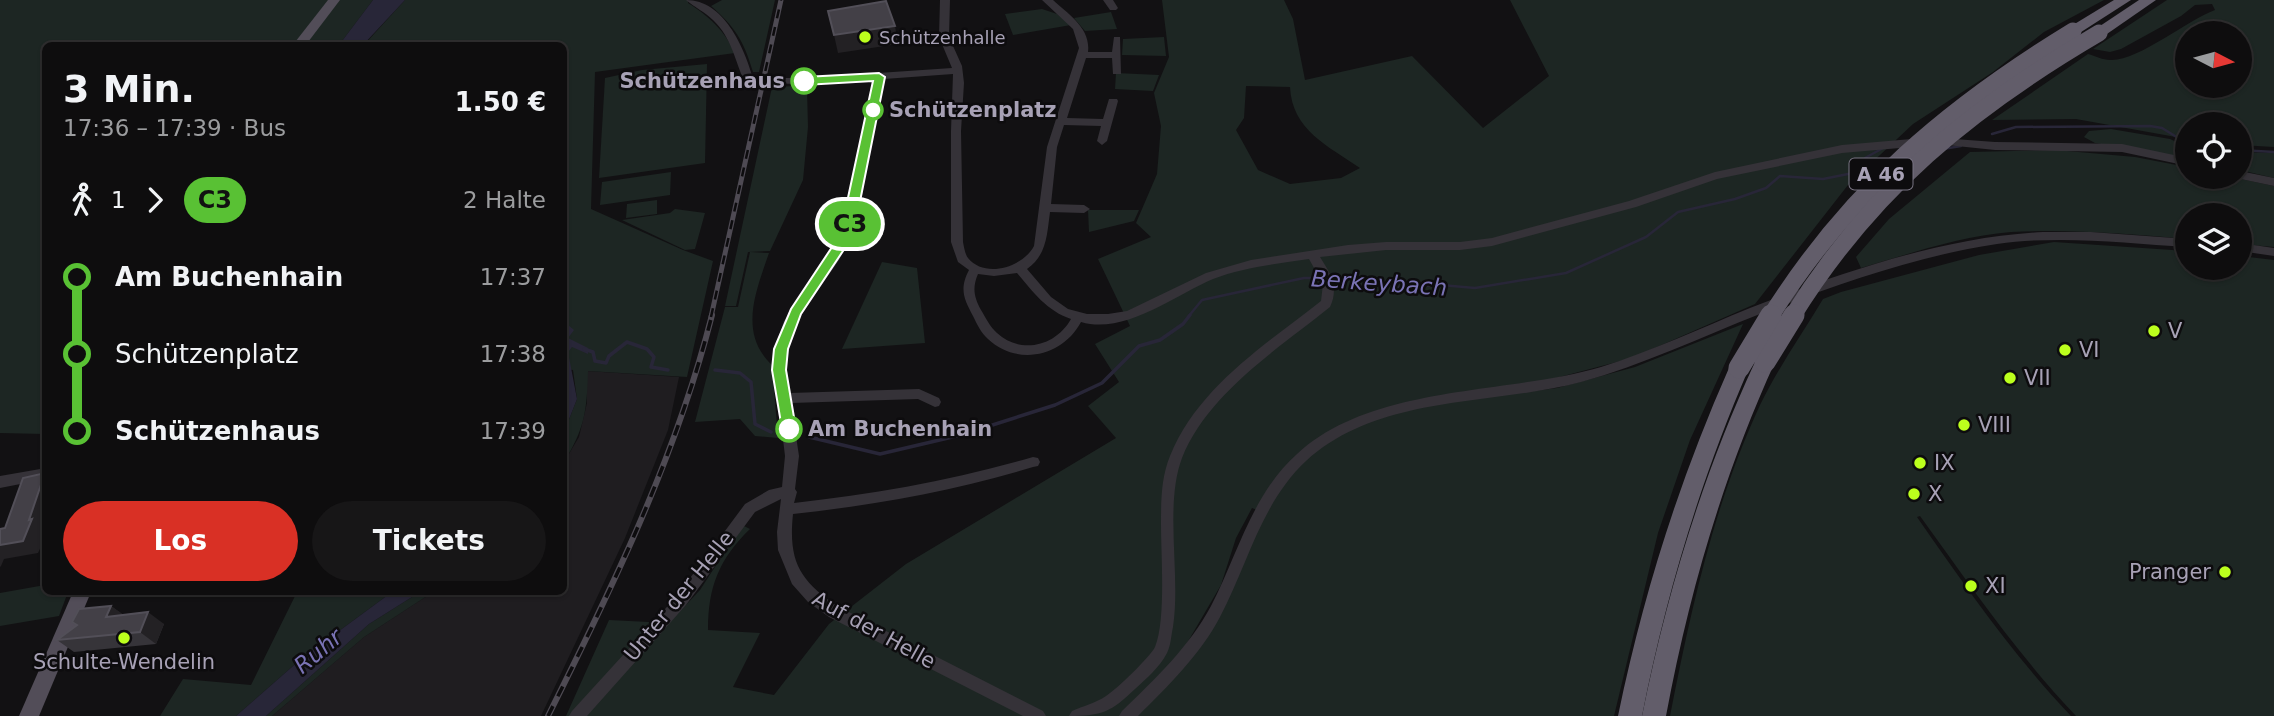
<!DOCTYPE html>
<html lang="de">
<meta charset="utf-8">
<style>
body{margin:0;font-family:"DejaVu Sans",sans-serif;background:#171617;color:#f1f3f6;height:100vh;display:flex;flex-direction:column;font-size:26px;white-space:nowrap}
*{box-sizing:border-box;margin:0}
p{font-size:23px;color:#9b9c9e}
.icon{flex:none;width:38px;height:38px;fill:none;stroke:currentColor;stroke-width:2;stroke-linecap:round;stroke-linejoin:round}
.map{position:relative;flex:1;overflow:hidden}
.sheet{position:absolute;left:42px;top:42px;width:525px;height:553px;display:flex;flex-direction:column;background:#0e0d0e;border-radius:10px;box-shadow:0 2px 5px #0004,0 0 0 2px #2e2d2e}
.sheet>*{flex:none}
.badge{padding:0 14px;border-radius:23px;font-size:24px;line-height:46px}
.needle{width:46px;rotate:96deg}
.fabs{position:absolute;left:2175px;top:21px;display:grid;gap:14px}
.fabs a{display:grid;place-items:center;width:77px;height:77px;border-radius:50%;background:#0e0d0e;box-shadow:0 2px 5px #0004,0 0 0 2px #2e2d2e;font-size:35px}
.map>.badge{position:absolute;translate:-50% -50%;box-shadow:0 0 0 4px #fff}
.legs{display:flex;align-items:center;gap:10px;height:77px;padding:0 21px;font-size:23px}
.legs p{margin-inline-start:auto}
.head{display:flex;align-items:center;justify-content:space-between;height:119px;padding:0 21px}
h1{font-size:38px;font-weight:800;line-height:52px}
.action{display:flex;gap:14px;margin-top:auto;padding:14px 21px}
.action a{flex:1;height:80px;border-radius:42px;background:#d93025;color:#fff;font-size:28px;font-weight:800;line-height:80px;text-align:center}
.action a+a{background:#171617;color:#f1f3f6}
ul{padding:0 21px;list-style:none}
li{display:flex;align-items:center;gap:24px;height:77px;font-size:26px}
li i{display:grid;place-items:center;width:10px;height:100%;margin:0 9px;background:currentColor}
li i::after{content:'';width:18px;height:18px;margin:-9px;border:5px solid;border-radius:50%;background:#0e0d0e}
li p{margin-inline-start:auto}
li:first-child i{background:linear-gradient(#0000 50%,currentColor 0)}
li:last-child i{background:linear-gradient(currentColor 50%,#0000 0)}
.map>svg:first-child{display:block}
.built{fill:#1f1d20}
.green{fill:#1d2623;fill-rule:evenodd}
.water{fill:#282638}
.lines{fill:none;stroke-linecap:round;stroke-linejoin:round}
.stream-far1{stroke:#282638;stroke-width:2.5}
.stream{stroke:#282638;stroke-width:3.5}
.minor{fill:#353238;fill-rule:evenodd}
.major{fill:#524d58;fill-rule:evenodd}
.highway{fill:#625d6a;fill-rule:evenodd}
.rail-far1-casing{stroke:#4e4a53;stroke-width:5}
.rail-casing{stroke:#4e4a53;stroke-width:6}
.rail-far1{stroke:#0d0c0e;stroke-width:2.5;stroke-dasharray:9;stroke-linecap:butt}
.rail{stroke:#0d0c0e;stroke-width:3.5;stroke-dasharray:11;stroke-linecap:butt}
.highway-bridge-far1{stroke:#625d6a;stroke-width:17}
.highway-bridge{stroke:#625d6a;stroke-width:21}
.wall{fill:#363439}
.shaded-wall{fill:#232124}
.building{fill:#434047;stroke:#524f58;stroke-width:2}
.line-1{fill:#59c134;stroke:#fff;stroke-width:2}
.poi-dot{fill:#bcff1d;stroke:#0d0c0e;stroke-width:2.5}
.stop-1-dot{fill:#fff;stroke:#59c134;stroke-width:3.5}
.labels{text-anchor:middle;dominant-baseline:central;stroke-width:5;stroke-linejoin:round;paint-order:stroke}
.far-poi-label{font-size:18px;fill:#a7a1b5;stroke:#0d0c0e;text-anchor:start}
.shield{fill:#0d0c0e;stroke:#797483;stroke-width:2}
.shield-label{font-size:19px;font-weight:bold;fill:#a7a1b5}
.stop-label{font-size:21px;font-weight:bold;fill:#a7a1b5;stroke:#0d0c0e;text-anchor:start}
.poi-label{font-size:21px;fill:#a7a1b5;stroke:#0d0c0e;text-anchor:start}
.street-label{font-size:21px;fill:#a7a1b5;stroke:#0d0c0e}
.water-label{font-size:23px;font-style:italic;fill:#7a73b5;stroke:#0d0c0e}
</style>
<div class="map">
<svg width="2274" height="716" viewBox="0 0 2274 716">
<rect width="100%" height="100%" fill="#121113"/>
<polygon class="built" points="587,371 679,377 668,430 625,538 541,716 272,716 364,637 433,592 564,592 564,462 579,437 587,403"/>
<g class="green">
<polygon points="0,0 373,0 339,45 46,46 45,434 0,433"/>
<path d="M 405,0 L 688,0 L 688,3 C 710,17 724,30 735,53 L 595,72 L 591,209 L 683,250 L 713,261 L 687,377 L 588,371 C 587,410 585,428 564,462 L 564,432 L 577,399 L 573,370 L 564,369 L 564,46 L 363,46 Z"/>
<path d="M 722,0 L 775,0 L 759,72 L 753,72 C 744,41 735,27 711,6 Z"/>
<path d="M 1162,0 L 1284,0 L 1293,19 L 1305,80 L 1412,56 L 1483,128 L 1549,76 L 1510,0 L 2104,0 L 2044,32 L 1993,72 L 1913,124 L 1848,185 L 1755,304 L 1632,358 L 1552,379 L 1519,393 L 1557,388 L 1635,367 L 1743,324 L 1690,440 L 1658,533 L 1614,716 L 566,716 L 609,620 L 669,623 L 700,590 L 742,525 L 750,529 C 719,559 708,587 708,630 L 760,633 L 733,687 L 774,695 L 829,624 L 906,564 L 1116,438 L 1088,406 L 1119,382 L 1095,344 L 1130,326 L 1098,259 L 1151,237 L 1136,223 L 1157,174 L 1161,126 L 1154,93 L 1169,57 ZM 1246,86 L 1290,87 C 1292,130 1328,146 1360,168 L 1341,178 L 1290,184 L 1258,170 L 1236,130 L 1244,118 ZM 1252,508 L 1265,513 L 1192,650 L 1183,650 L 1221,585 L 1236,538 Z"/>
<path d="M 2167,0 L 2274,0 L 2274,147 L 2240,145 L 2240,124 L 2188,124 L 2187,139 L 2076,119 L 1992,120 L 2088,54 C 2095,56 2103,60 2110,60 C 2137,62 2187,20 2215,10 L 2212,4 L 2195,5 L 2181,16 L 2121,49 L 2110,52 L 2093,49 ZM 2188,33 L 2240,33 L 2240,86 L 2188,86 Z"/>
<polygon points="1042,9 1057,14 1071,25 1013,35 1005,14"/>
<polygon points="1111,12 1117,29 1085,31 1074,18"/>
<polygon points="1164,37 1166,56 1122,55 1123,39"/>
<polygon points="707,64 705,163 599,178 605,78 642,70"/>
<polygon points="1116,73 1159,75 1153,91 1115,89"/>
<polygon points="796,86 796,89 807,89 808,127 803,180 770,251 748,252 736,306 725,306 772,87"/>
<polygon points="2111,129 2170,139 2187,147 2187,158 2095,143 2084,137 2089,131"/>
<path d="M 2056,150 L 2135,157 L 2187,167 L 2188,177 L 2232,177 L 2274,186 L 2274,247 L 2240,244 L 2240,215 L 2188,215 L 2187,239 C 2131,234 2068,229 2011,232 C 1960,236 1909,254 1861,268 L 1856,257 L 1889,219 L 1970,152 Z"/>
<polygon points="2240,152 2274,153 2274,178 2240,170"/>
<polygon points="671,172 670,195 600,205 602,182"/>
<polygon points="657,200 657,214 626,218 627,204"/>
<polygon points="675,209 705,213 695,249 685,250 622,220 670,213"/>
<polygon points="1088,210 1139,210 1134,221 1089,232"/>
<path d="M 2054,242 L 2187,251 L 2188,268 L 2240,268 L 2240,256 L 2274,260 L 2274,716 L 2076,716 C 2017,654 1970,585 1920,516 L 1917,517 C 1965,586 2013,655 2071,716 L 1670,716 C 1691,609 1714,504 1760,405 C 1778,368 1802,334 1823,299 L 1841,292 L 1979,255 Z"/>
<path d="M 750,252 L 769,253 C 756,291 738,333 772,365 L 778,438 L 755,436 L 740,419 L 695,422 L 725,307 L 738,307 Z"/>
<polygon points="882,262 917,268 925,343 842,349"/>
<polygon points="45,585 46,592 68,592 59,616 0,626 0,593"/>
<polygon points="297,592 392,592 301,659 236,716 160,716 183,679 251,685"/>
<polygon points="420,592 433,592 364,637 272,716 266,716 369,624"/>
</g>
<g class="water">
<polygon points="373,0 405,0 363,45 339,45"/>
<polygon points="564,308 568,325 574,330 568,338 588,348 588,354 572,347 568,352 577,399 564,432"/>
<polygon points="392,592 420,592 369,624 266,716 236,716 301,659"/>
</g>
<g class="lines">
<g class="stream-far1">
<polyline points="1992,134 2016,127 2150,126 2162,128 2188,144"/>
<polyline points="1943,149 1961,146"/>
<polyline points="2240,150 2274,152"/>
<polyline points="1188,317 1202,300 1304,278 1373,278 1398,287 1441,285 1475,288 1566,273 1646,237 1678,212 1735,199 1766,188 1780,176 1823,179 1853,173 1865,158 1883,148"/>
</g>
<g class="stream">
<polyline points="584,349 593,352 595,361 606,363 609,356 627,342 647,349 654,357 651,367 668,370"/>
<polyline points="715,370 740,373 751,382 755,424 771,432"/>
<polyline points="809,437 880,454 961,435 1055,405 1102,383 1139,346 1160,340 1183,324 1190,315"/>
</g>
<g class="minor">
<path d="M 686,0 C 724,0 744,47 753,78 L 804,78 L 952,68 L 939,37 L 940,0 L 950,0 L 949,37 L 962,66 L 964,83 L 961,131 L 963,242 C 964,247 965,254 968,258 C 985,279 1023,267 1034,246 L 1047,147 L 1079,48 L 1073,29 L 1042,0 L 1053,0 C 1068,14 1091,28 1088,52 L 1112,52 L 1114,37 L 1120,37 L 1121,74 L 1113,74 L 1112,58 L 1086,58 L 1067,118 L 1103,119 L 1109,99 L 1117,99 L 1118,101 L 1107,141 L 1102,145 L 1097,141 L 1101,126 L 1064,125 L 1057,147 L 1051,204 L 1084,205 L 1090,209 L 1084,213 L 1050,212 C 1047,234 1047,255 1027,269 L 1051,297 L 1068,309 L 1087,314 L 1108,314 L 1127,311 L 1206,273 L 1251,260 L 1348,245 L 1386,242 L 1460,242 L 1492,238 L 1629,201 L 1715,172 L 1842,145 L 1923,138 L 1928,142 L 1923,146 L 1842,153 L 1717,179 L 1636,207 L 1492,246 L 1460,250 L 1386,250 L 1320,257 C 1331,274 1339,288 1330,307 C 1279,348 1207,394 1182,458 C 1164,506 1181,575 1173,627 C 1171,636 1171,645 1167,653 C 1159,668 1147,678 1135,689 C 1111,712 1102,716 1069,716 L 1072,711 C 1083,706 1096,703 1106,696 C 1116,690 1150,657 1155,647 C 1166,620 1161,556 1161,525 C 1161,501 1161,478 1170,456 C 1198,387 1265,345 1321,301 L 1323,284 L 1309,259 C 1277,264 1244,267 1213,279 C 1175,295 1125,335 1081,322 C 1063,356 1018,367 988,339 C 981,333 977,324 973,316 C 964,299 959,289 969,270 L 958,262 L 951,242 L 951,131 L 953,74 L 884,79 L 856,227 L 839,260 L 796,322 L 787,349 L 786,364 L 790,393 L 919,389 L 939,398 L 941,402 L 939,406 L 935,407 L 918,399 L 791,403 L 799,456 L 795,489 L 797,492 L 794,503 C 875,494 954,480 1033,457 L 1038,458 L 1040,462 L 1038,466 L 1033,467 C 954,491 875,505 793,514 C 788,562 800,581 839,607 L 1043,711 L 1046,716 L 1023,716 L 829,617 L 808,602 L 792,584 L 778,550 L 777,532 L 781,499 L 755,512 L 686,605 L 587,716 L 569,716 L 572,711 L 676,597 L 745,504 L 769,490 L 782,487 L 785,456 L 774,364 L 775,349 L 784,321 L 830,255 L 844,227 L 873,80 L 804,84 L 745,83 C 735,61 732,38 713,20 C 705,12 694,7 686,0 ZM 1017,273 C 1033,292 1047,311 1071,319 C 1056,346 1021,355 997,333 C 990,327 986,318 981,310 C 974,297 972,288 978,274 L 994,276 Z"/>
<polygon points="1103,0 1113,0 1118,8 1116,10 1110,10"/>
<polygon points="1941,138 1995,142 2122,144 2188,158 2188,166 2122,152 1995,150 1937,144 1936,142 1937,140"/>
<polygon points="2240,171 2274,178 2274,186 2236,178 2240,177"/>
<path d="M 2043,232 L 2091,232 L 2188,239 L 2188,247 C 2124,243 2060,235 1997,244 C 1916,256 1836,285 1760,314 C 1701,337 1643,365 1581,382 C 1491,406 1380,394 1306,461 C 1261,503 1248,564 1220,617 C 1200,655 1168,686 1138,716 L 1119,716 L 1122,711 C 1155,679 1189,647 1211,606 C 1238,554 1252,494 1297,454 C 1373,384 1506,395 1601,367 C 1652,351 1701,328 1750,308 C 1843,272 1943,237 2043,232 Z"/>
<polygon points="2240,243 2274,248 2274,256 2240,251"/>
<polygon points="46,468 46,479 0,488 0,476"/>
</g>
<g class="major">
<polygon points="328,0 340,0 305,46 292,46"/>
<polygon points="73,592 91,592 39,716 19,716"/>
</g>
<g class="highway">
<polygon points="2114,0 2131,0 2078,34 2068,34 2065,31 2068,28"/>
<polygon points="2139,0 2156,0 2104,36 2094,36 2091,33 2094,30"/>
<path d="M 1765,354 L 1772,357 L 1775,362 C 1723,476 1689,593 1666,716 L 1642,716 C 1667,593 1702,476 1755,362 L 1758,357 Z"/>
<path d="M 1739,360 L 1746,363 L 1749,368 C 1700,481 1666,595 1642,716 L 1618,716 C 1643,595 1679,481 1729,368 L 1732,363 Z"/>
</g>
<defs>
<polyline id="rail-far1" points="711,317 781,0"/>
<path id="rail" d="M 548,716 C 613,586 676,457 712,315"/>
</defs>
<use href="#rail-far1" class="rail-far1-casing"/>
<use href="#rail" class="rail-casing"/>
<use href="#rail-far1" class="rail-far1"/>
<use href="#rail" class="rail"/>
<g class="highway-bridge-far1">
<path d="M 1770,317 C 1849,191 1947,108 2073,31"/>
<path d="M 1792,317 C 1871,189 1971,108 2099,33"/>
</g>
<g class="highway-bridge">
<polyline points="1765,362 1794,315"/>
<polyline points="1739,368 1771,315"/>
</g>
</g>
<polygon class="wall" points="111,606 123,615 164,624 156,644 74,652 57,640"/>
<g class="shaded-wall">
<polygon points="895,26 898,44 838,53 834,35"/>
<polygon points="46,474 46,536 38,553 4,559 1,566 0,567 0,545 29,520"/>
<polygon points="111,606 127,617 106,617"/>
<polygon points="148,612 164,624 156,644 140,632"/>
</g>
<g class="building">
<polygon points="886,1 895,26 834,35 828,11"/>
<polygon points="45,473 29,520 32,519 23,541 0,545 0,529 5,528 23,478"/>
<polygon points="111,606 106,617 148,612 140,632 57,640 77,625 72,622 79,609"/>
</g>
<polygon class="line-1" points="879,73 885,77 853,236 801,314 788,349 786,370 796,429 789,434 782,429 772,370 774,349 791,309 840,235 873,81 804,85 799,81 804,77"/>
<g class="poi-dot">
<circle cx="865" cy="37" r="7"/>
<circle cx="2154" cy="331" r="7"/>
<circle cx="2065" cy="350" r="7"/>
<circle cx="2010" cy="378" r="7"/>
<circle cx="1964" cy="425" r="7"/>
<circle cx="1920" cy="463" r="7"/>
<circle cx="1914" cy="494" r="7"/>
<circle cx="2225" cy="572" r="7"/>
<circle cx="1971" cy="586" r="7"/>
<circle cx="124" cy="638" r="7"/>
</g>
<g class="stop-1-dot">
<circle cx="804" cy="81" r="12"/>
<circle cx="873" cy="110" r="9"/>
<circle cx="789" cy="429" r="12"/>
</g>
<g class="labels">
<g class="far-poi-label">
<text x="879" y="37">Schützenhalle</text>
</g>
<rect class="shield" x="1849.5" y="158.5" width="63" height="31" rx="5"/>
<g class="shield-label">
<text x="1881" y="174">A 46</text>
</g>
<g class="stop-label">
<text x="785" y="81" text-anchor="end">Schützenhaus</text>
<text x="889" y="110">Schützenplatz</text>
<text x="808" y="429">Am Buchenhain</text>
</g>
<g class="poi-label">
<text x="2168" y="331">V</text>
<text x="2079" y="350">VI</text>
<text x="2024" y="378">VII</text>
<text x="1978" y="425">VIII</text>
<text x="1934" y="463">IX</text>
<text x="1928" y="494">X</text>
<text x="2211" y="572" text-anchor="end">Pranger</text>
<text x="1985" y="586">XI</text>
<text x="124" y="662" text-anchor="middle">Schulte-Wendelin</text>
</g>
<g class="street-label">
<text transform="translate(679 596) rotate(-51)">Unter der Helle</text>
<text transform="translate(874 630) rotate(29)">Auf der Helle</text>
</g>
<g class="water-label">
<text transform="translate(1379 283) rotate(4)">Berkeybach</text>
<text transform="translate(318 651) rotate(-40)">Ruhr</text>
</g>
</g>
</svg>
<div class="fabs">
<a><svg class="needle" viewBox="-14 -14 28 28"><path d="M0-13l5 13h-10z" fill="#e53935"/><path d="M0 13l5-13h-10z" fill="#9b9c9e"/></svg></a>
<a><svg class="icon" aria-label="locate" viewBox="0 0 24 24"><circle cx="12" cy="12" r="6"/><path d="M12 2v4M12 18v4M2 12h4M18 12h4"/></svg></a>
<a><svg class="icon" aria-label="layers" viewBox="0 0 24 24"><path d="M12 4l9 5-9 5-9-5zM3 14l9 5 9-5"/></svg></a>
</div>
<b class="badge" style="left:850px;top:224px;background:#59c134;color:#111">C3</b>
<section class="sheet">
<div class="head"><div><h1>3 Min.</h1><p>17:36 – 17:39 · Bus</p></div><b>1.50 €</b></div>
<div class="legs"><svg class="icon" aria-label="walk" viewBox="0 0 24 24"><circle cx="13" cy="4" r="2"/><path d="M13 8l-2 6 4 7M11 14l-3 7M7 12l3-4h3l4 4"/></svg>1<svg class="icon" aria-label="forward" viewBox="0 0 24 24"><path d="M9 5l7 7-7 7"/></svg><b class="badge" style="background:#59c134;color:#111">C3</b><p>2 Halte</p></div>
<ul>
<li><i style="color:#59c134"></i><b>Am Buchenhain</b><p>17:37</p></li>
<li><i style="color:#59c134"></i><span>Schützenplatz</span><p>17:38</p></li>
<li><i style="color:#59c134"></i><b>Schützenhaus</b><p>17:39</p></li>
</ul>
<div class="action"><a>Los</a><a>Tickets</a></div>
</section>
</div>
